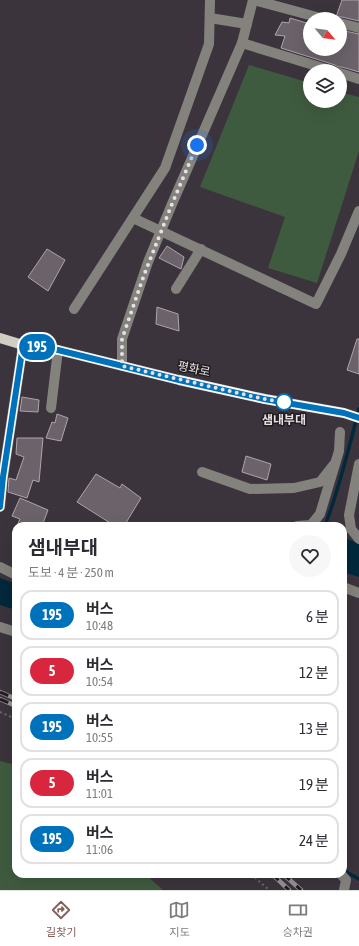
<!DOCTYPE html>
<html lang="ko">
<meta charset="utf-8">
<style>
body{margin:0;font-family:"Asap Condensed","Noto Sans KR",sans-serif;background:#f7f7f7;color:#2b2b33;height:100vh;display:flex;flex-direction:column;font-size:15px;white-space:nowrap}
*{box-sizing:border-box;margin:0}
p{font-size:13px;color:#7c7c81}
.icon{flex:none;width:22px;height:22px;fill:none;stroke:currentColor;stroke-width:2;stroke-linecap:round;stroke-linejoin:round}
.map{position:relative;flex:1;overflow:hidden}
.drawer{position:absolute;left:12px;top:522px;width:335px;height:356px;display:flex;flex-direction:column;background:#fff;border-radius:12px;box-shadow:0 4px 16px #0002}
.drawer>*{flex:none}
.badge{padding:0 8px;border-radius:13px;font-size:14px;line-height:26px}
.needle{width:26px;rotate:119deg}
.fabs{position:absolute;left:303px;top:12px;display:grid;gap:8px}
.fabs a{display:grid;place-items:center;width:44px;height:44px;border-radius:50%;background:#fff;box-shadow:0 4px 16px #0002;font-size:20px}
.you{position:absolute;width:20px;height:20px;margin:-10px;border:3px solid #fff;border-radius:50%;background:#1a73e8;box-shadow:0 0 0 6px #1a73e833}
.map>.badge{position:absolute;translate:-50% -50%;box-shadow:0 0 0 2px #fff}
.round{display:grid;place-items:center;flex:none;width:42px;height:42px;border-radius:21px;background:#f7f7f7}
.headline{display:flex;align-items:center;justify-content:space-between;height:68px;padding:0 16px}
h1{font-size:19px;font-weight:700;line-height:30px}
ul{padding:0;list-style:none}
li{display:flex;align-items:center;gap:12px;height:50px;margin:0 8px 6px;padding:0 8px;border:2px solid #e1e1e2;border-radius:12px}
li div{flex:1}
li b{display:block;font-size:15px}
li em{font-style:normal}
li .badge{min-width:44px;font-weight:700;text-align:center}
.tab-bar{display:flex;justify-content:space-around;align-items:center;height:56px;border-top:1px solid #e1e1e2;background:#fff;font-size:11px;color:#7c7c81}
.tab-bar a{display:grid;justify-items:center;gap:2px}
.tab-bar .active{color:#855f5a}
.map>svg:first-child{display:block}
.green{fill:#3f5b3f}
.water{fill:#02283c}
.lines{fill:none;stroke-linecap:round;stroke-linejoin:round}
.stream{stroke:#02283c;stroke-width:3.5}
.building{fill:#6b626a;stroke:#aea4ad}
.path{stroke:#716a71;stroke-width:2;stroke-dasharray:2 3;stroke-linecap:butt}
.minor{stroke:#84827d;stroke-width:10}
.major{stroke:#d0cdc2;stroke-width:10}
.rail-casing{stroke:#999298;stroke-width:4.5}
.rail{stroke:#211d21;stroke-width:3;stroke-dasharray:9;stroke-linecap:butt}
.line-casing{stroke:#fff;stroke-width:9}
.line{stroke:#0072bc;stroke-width:6}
.walk{stroke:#e7e1e6;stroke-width:4;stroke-dasharray:0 7.2}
.stop-dot{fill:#fff;stroke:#0072bc;stroke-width:2}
.labels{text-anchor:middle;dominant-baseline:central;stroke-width:3;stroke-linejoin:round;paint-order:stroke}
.street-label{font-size:12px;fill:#e7e1e6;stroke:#211d21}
.stop-label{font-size:12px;font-weight:bold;fill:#e7e1e6;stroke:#211d21}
</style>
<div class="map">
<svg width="359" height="890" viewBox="0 0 359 890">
<rect width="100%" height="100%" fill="#3c343c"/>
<g class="green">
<polygon points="249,65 310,83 310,101 340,101 340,92 359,97 359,151 317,283 268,268 285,217 200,187"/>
<polygon points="0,761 16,765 16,874 145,874 163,890 0,890"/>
</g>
<g class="water">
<polygon points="343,537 359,544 359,577 343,572"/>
<polygon points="0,578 16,584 16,610 0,605"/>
</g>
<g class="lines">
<g class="stream">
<path d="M 324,526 L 326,523 C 340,486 349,447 359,409"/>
<polyline points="343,867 348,873 359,879"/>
</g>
</g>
<g class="building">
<polygon points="342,0 359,0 359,21 342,17 336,17"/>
<polygon points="290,18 310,24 310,49 340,49 340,30 359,34 359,72 342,67 338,67 335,65 281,48 285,36 275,35 282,22 289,23"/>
<polygon points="167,246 184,257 181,269 159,258"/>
<polygon points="47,249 65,260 48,291 28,277"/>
<polygon points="157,307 178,314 179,331 156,324"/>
<polygon points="357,339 359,339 359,374 347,370"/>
<polygon points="22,397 39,400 38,412 20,411"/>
<polygon points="57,414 68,418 61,441 46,438 52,422 55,423"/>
<polygon points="17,438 43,438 39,482 33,480 27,498 8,492 9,478 16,480 24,457 16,454"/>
<polygon points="246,456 271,464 267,480 242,472"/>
<polygon points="96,474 120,488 122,484 141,498 124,526 115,526 77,502"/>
<polygon points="20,498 48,510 42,526 17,526 20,519 12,516"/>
</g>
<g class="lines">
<g class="path">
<polyline points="0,712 16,719"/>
<polyline points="251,874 269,890"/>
</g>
<g class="minor">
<polyline points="254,0 324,19"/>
<polyline points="210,18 247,24"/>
<polyline points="340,23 359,28"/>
<polyline points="242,43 333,71"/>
<polyline points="340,73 359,79"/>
<polyline points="133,218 316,304 341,254 359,211"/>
<polyline points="176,289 201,249"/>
<polyline points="74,309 165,168 209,44 210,0"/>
<polyline points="122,366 122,339 148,262 172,204 242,43 253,0"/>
<polyline points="51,408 58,350"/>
<polyline points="359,464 349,515 351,529 359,539"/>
<polyline points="202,472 250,489 294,488 320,482 335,463"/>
<polyline points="0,507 3,477 23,345"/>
<polyline points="297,526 311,525 320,514 339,451 340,432"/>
<polyline points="0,567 16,575"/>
<polyline points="343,587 359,593"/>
<polyline points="0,627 16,632"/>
<polyline points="341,874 346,880 344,890"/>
</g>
<polyline class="major" points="0,338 23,345 58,350 179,380 265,399 344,413 359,418"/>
<defs>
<g id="rail">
<polyline points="0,692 16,699"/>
<polyline points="0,699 16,706"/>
<polyline points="272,874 289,890"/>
<polyline points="283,874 301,890"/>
</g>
</defs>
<use href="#rail" class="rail-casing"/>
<use href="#rail" class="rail"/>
</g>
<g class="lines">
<defs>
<polyline id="line" points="0,507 3,477 23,345 58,350 179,380 264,399 344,413 359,418"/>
</defs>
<use href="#line" class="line-casing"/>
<use href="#line" class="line"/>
<polyline class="walk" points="197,145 172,204 144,275 122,339 122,366 264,399 284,402"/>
</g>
<circle class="stop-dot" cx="284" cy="402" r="8"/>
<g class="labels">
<g class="street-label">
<text transform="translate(194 369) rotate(12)">평화로</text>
</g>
<g class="stop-label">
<text x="284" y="420">샘내부대</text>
</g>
</g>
</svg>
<div class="fabs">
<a><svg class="needle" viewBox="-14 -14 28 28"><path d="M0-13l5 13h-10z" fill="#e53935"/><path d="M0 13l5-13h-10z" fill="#7c7c81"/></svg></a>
<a><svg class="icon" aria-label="layers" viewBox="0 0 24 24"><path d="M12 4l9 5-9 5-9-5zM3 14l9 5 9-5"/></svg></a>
</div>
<div class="you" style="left:197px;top:145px"></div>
<b class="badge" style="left:37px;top:347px;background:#0072bc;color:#fff">195</b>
<section class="drawer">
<div class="headline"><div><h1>샘내부대</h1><p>도보 · 4 분 · 250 m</p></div><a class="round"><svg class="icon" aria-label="heart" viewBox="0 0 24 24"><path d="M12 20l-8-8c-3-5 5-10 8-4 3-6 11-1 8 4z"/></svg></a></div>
<ul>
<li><span class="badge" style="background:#0072bc;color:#fff">195</span><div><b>버스</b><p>10:48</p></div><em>6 분</em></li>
<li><span class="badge" style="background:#d7263d;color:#fff">5</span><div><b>버스</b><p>10:54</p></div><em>12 분</em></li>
<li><span class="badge" style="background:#0072bc;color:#fff">195</span><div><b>버스</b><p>10:55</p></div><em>13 분</em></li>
<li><span class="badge" style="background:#d7263d;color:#fff">5</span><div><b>버스</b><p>11:01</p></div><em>19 분</em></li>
<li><span class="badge" style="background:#0072bc;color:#fff">195</span><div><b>버스</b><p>11:06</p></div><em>24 분</em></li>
</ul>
</section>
</div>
<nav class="tab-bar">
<a class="active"><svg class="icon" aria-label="directions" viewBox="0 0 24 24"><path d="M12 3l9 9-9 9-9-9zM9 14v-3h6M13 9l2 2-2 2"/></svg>길찾기</a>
<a><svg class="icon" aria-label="map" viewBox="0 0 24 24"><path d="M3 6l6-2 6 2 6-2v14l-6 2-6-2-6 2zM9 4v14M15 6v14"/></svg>지도</a>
<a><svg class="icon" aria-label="tickets" viewBox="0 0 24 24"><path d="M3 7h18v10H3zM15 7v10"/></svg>승차권</a>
</nav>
